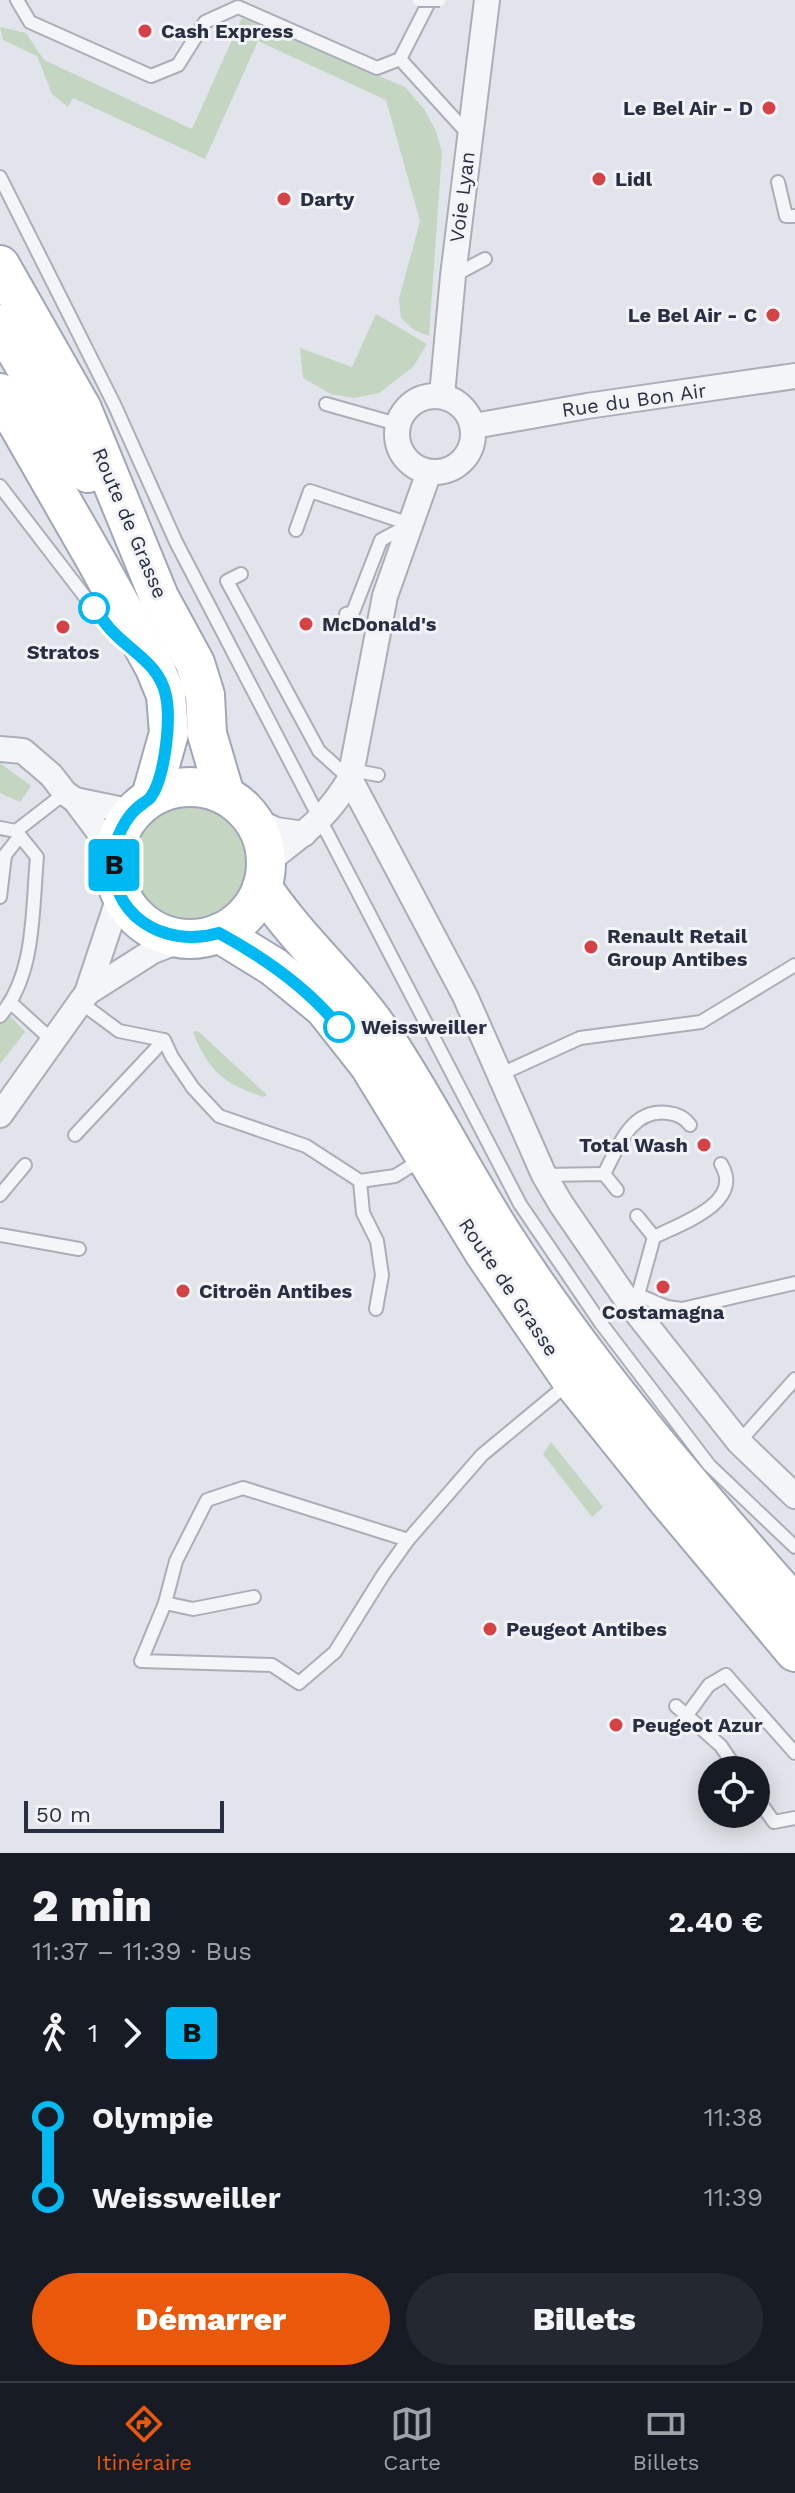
<!DOCTYPE html>
<html lang="fr">
<meta charset="utf-8">
<style>
body{margin:0;font-family:"Work Sans",sans-serif;background:#242831;color:#f1f3f6;height:100vh;display:flex;flex-direction:column;font-size:30px;white-space:nowrap}
*{box-sizing:border-box;margin:0}
p{font-size:26px;color:#9ea1a6}
.icon{flex:none;width:44px;height:44px;fill:none;stroke:currentColor;stroke-width:2;stroke-linecap:round;stroke-linejoin:round}
.map{position:relative;height:1853px;overflow:hidden}
.details{display:flex;flex-direction:column;background:#171b24;flex:1}
.details>*{flex:none}
.badge{padding:0 16px;border-radius:6px;font-size:28px;line-height:52px}
.buttons{position:absolute;left:698px;top:1756px;display:grid;gap:16px}
.buttons a{display:grid;place-items:center;width:72px;height:72px;border-radius:50%;background:#171b24;box-shadow:0 4px 20px #0003;font-size:40px}
.scale{position:absolute;left:24px;bottom:20px;width:200px;box-sizing:border-box;padding-left:8px;border:4px solid #292f43;border-top:0;font-size:22px;line-height:28px;white-space:nowrap;color:#292f43;-webkit-text-stroke:6px #f1f3f8;paint-order:stroke}
.map>.badge{position:absolute;translate:-50% -50%;box-shadow:0 0 0 4px #fff}
.legs{display:flex;align-items:center;gap:12px;height:88px;padding:0 32px;font-size:26px}
.legs p{margin-inline-start:auto}
.head{display:flex;align-items:center;justify-content:space-between;height:136px;padding:0 32px}
h1{font-size:44px;font-weight:800;line-height:60px}
.action{display:flex;gap:16px;margin-top:auto;padding:16px 32px}
.action a{flex:1;height:92px;border-radius:48px;background:#ea580c;color:#fff;font-size:32px;font-weight:800;line-height:92px;text-align:center}
.action a+a{background:#242831;color:#f1f3f6}
ul{padding:0 32px;list-style:none}
li{display:flex;align-items:center;gap:28px;height:80px;font-size:30px}
li i{display:grid;place-items:center;width:12px;height:100%;margin:0 10px;background:currentColor}
li i::after{content:'';width:20px;height:20px;margin:-10px;border:6px solid;border-radius:50%;background:#171b24}
li p{margin-inline-start:auto}
li:first-child i{background:linear-gradient(#0000 50%,currentColor 0)}
li:last-child i{background:linear-gradient(currentColor 50%,#0000 0)}
.tab-bar{display:flex;justify-content:space-around;align-items:center;height:112px;border-top:2px solid #363941;background:#171b24;font-size:22px;color:#9ea1a6}
.tab-bar a{display:grid;justify-items:center;gap:4px}
.tab-bar .on{color:#ea580c}
.map>svg:first-child{display:block}
.green{fill:#c4d5c2}
.lines{fill:none;stroke-linecap:round;stroke-linejoin:round}
.service-casing{stroke:#aaaeb8;stroke-width:16}
.minor-casing{stroke:#aaaeb8;stroke-width:28}
.primary-casing{stroke:#a0a6b7;stroke-width:42}
.service{stroke:#f4f5f8;stroke-width:12}
.minor{stroke:#f4f5f8;stroke-width:24}
.primary{stroke:#fff;stroke-width:38}
.service-bridge-casing{stroke:#aaaeb8;stroke-width:16;stroke-linecap:butt}
.service-bridge{stroke:#f4f5f8;stroke-width:12}
.line-1-casing{stroke:#fff;stroke-width:18}
.line-1{stroke:#00b8f2;stroke-width:12}
.poi-dot{fill:#d44246;stroke:#f1f3f8;stroke-width:3}
.stop-1-dot{fill:#fff;stroke:#00b8f2;stroke-width:4}
.labels{text-anchor:middle;dominant-baseline:central;stroke-width:6;stroke-linejoin:round;paint-order:stroke}
.poi-label{font-size:20px;font-weight:bold;fill:#292f43;stroke:#f1f3f8;text-anchor:start}
.street-label{font-size:20px;fill:#292f43;stroke:#f1f3f8}
.stop-label{font-size:20px;font-weight:bold;fill:#292f43;stroke:#f1f3f8;text-anchor:start}
</style>
<div class="map">
<svg width="795" height="1853" viewBox="0 0 795 1853">
<rect width="100%" height="100%" fill="#e1e4ea"/>
<g class="green">
<polygon points="242,18 405,87 424,109 436,131 442,152 429,336 414,330 401,318 399,299 420,221 386,100 258,41 205,159 73,98 68,107 52,94 37,56 3,40 0,27 26,33 44,60 192,129"/>
<polygon points="376,314 427,344 413,367 379,393 354,398 331,394 303,378 300,348 352,367"/>
<polygon points="0,763 31,786 20,802 0,793"/>
<circle cx="189" cy="863" r="58"/>
<polygon points="0,1005 25,1032 0,1064"/>
<path d="M 198,1031 L 267,1095 L 264,1097 C 224,1084 209,1072 193,1032 Z"/>
<polygon points="551,1442 603,1507 592,1517 543,1454"/>
</g>
<g class="lines">
<defs>
<g id="service">
<polyline points="17,0 30,22 151,76 178,65 205,22 238,7 377,68 400,59 430,0"/>
<polyline points="400,59 470,136"/>
<polyline points="0,177 114,404 176,542 520,1204 600,1322 709,1465 795,1547"/>
<polyline points="778,182 786,216 795,216"/>
<polyline points="453,276 485,259"/>
<polyline points="326,404 397,424"/>
<polyline points="0,486 112,632 125,643"/>
<polyline points="296,530 310,491 410,524"/>
<polyline points="241,574 227,581 319,751 349,778"/>
<polyline points="346,614 353,612 381,540 407,526"/>
<polyline points="351,770 378,775"/>
<path d="M 0,828 L 16,831 L 37,857 C 32,909 36,974 0,1016"/>
<polyline points="16,831 65,793"/>
<polyline points="0,897 5,855 20,836"/>
<polyline points="80,1002 119,1031 164,1040 172,1057 193,1088 219,1116 306,1146 360,1181 395,1176 422,1159"/>
<polyline points="11,1003 54,1042"/>
<polyline points="501,1074 580,1038 701,1022 795,965"/>
<polyline points="75,1135 164,1040"/>
<path d="M 604,1174 C 618,1147 631,1108 668,1113 C 677,1114 685,1118 690,1125"/>
<polyline points="544,1175 604,1174 617,1190"/>
<polyline points="360,1181 363,1213 377,1241 382,1275 376,1309"/>
<polyline points="0,1195 25,1165"/>
<polyline points="0,1235 79,1249"/>
<path d="M 654,1237 C 680,1224 745,1203 721,1164"/>
<polyline points="638,1295 667,1307 682,1309 795,1283"/>
<polyline points="634,1298 638,1295 654,1237 637,1216"/>
<polyline points="739,1442 795,1379"/>
<polyline points="408,1540 383,1575 335,1652 299,1683 272,1665 141,1661 165,1603 176,1561 207,1500 243,1488 408,1540 482,1455 570,1382"/>
<polyline points="165,1603 193,1609 254,1597"/>
<polyline points="676,1706 721,1746 737,1770"/>
<polyline points="687,1715 709,1685 726,1675 795,1753"/>
<polyline points="756,1797 774,1822 795,1818"/>
</g>
<g id="minor">
<polyline points="442,395 453,276 487,0"/>
<circle cx="435" cy="434" r="38"/>
<polyline points="474,426 587,406 795,376"/>
<polyline points="0,749 23,751 51,775 65,793 75,800 133,812"/>
<polyline points="350,779 465,996 544,1175 561,1204 629,1303 739,1442 795,1496"/>
<polyline points="75,800 114,852"/>
<polyline points="253,819 276,830 304,834"/>
<path d="M 266,863 C 304,832 324,822 350,779 L 385,596 L 429,472"/>
<polyline points="87,993 153,951 184,939"/>
<polyline points="0,1115 87,993 120,894"/>
</g>
<g id="primary">
<polyline points="0,265 82,409 159,597 195,663 205,695 207,734 225,795"/>
<polyline points="0,324 88,473"/>
<polyline points="0,393 98,564 155,668 166,695 169,733 151,797"/>
<circle cx="190" cy="863" r="76"/>
<path d="M 262,887 C 298,941 348,983 384,1037 C 427,1101 461,1170 502,1234 C 587,1367 691,1487 795,1605"/>
<polyline points="219,933 274,967 324,1008 369,1065 485,1254 572,1381 666,1498 795,1652"/>
</g>
</defs>
<use href="#service" class="service-casing"/>
<use href="#minor" class="minor-casing"/>
<use href="#primary" class="primary-casing"/>
<use href="#service" class="service"/>
<use href="#minor" class="minor"/>
<use href="#primary" class="primary"/>
<defs>
<polyline id="service-bridge" points="419,0 440,0"/>
</defs>
<use href="#service-bridge" class="service-bridge-casing"/>
<use href="#service-bridge" class="service-bridge"/>
</g>
<g class="lines">
<defs>
<path id="line-1" d="M 94,608 C 100,616 106,625 113,632 C 133,653 160,665 166,696 C 171,720 165,779 150,798 C 146,802 140,805 136,809 C 125,819 116,838 114,852 C 106,915 164,949 219,933 C 263,957 307,987 339,1027"/>
</defs>
<use href="#line-1" class="line-1-casing"/>
<use href="#line-1" class="line-1"/>
</g>
<g class="poi-dot">
<circle cx="145" cy="31" r="8"/>
<circle cx="769" cy="108" r="8"/>
<circle cx="599" cy="179" r="8"/>
<circle cx="284" cy="199" r="8"/>
<circle cx="773" cy="315" r="8"/>
<circle cx="306" cy="624" r="8"/>
<circle cx="63" cy="627" r="8"/>
<circle cx="591" cy="947" r="8"/>
<circle cx="704" cy="1145" r="8"/>
<circle cx="663" cy="1287" r="8"/>
<circle cx="183" cy="1291" r="8"/>
<circle cx="490" cy="1629" r="8"/>
<circle cx="616" cy="1725" r="8"/>
</g>
<g class="stop-1-dot">
<circle cx="94" cy="608" r="14"/>
<circle cx="339" cy="1027" r="14"/>
</g>
<g class="labels">
<g class="poi-label">
<text x="161" y="31">Cash Express</text>
<text x="753" y="108" text-anchor="end">Le Bel Air - D</text>
<text x="615" y="179">Lidl</text>
<text x="300" y="199">Darty</text>
<text x="757" y="315" text-anchor="end">Le Bel Air - C</text>
<text x="322" y="624">McDonald's</text>
<text x="63" y="652" text-anchor="middle">Stratos</text>
<text x="607" y="936">Renault Retail<tspan x="607" dy="23">Group Antibes</tspan></text>
<text x="688" y="1145" text-anchor="end">Total Wash</text>
<text x="199" y="1291">Citroën Antibes</text>
<text x="663" y="1312" text-anchor="middle">Costamagna</text>
<text x="506" y="1629">Peugeot Antibes</text>
<text x="632" y="1725">Peugeot Azur</text>
</g>
<g class="street-label">
<text transform="translate(462 197) rotate(-83)">Voie Lyan</text>
<text transform="translate(634 400) rotate(-8)">Rue du Bon Air</text>
<text transform="translate(130 523) rotate(67)">Route de Grasse</text>
<text transform="translate(509 1287) rotate(56)">Route de Grasse</text>
</g>
<g class="stop-label">
<text x="361" y="1027">Weissweiller</text>
</g>
</g>
</svg>
<div class="buttons">
<a><svg class="icon" aria-label="locate" viewBox="0 0 24 24"><circle cx="12" cy="12" r="6"/><path d="M12 2v4M12 18v4M2 12h4M18 12h4"/></svg></a>
</div>
<div class="scale">50 m</div>
<b class="badge" style="left:114px;top:865px;background:#00b8f2;color:#111">B</b>
</div>
<section class="details">
<div class="head"><div><h1>2 min</h1><p>11:37 – 11:39 · Bus</p></div><b>2.40 €</b></div>
<div class="legs"><svg class="icon" aria-label="walk" viewBox="0 0 24 24"><circle cx="13" cy="4" r="2"/><path d="M13 8l-2 6 4 7M11 14l-3 7M7 12l3-4h3l4 4"/></svg>1<svg class="icon" aria-label="forward" viewBox="0 0 24 24"><path d="M9 5l7 7-7 7"/></svg><b class="badge" style="background:#00b8f2;color:#111">B</b></div>
<ul>
<li><i style="color:#00b8f2"></i><b>Olympie</b><p>11:38</p></li>
<li><i style="color:#00b8f2"></i><b>Weissweiller</b><p>11:39</p></li>
</ul>
<div class="action"><a>Démarrer</a><a>Billets</a></div>
</section>
<nav class="tab-bar">
<a class="on"><svg class="icon" aria-label="directions" viewBox="0 0 24 24"><path d="M12 3l9 9-9 9-9-9zM9 14v-3h6M13 9l2 2-2 2"/></svg>Itinéraire</a>
<a><svg class="icon" aria-label="map" viewBox="0 0 24 24"><path d="M3 6l6-2 6 2 6-2v14l-6 2-6-2-6 2zM9 4v14M15 6v14"/></svg>Carte</a>
<a><svg class="icon" aria-label="tickets" viewBox="0 0 24 24"><path d="M3 7h18v10H3zM15 7v10"/></svg>Billets</a>
</nav>
